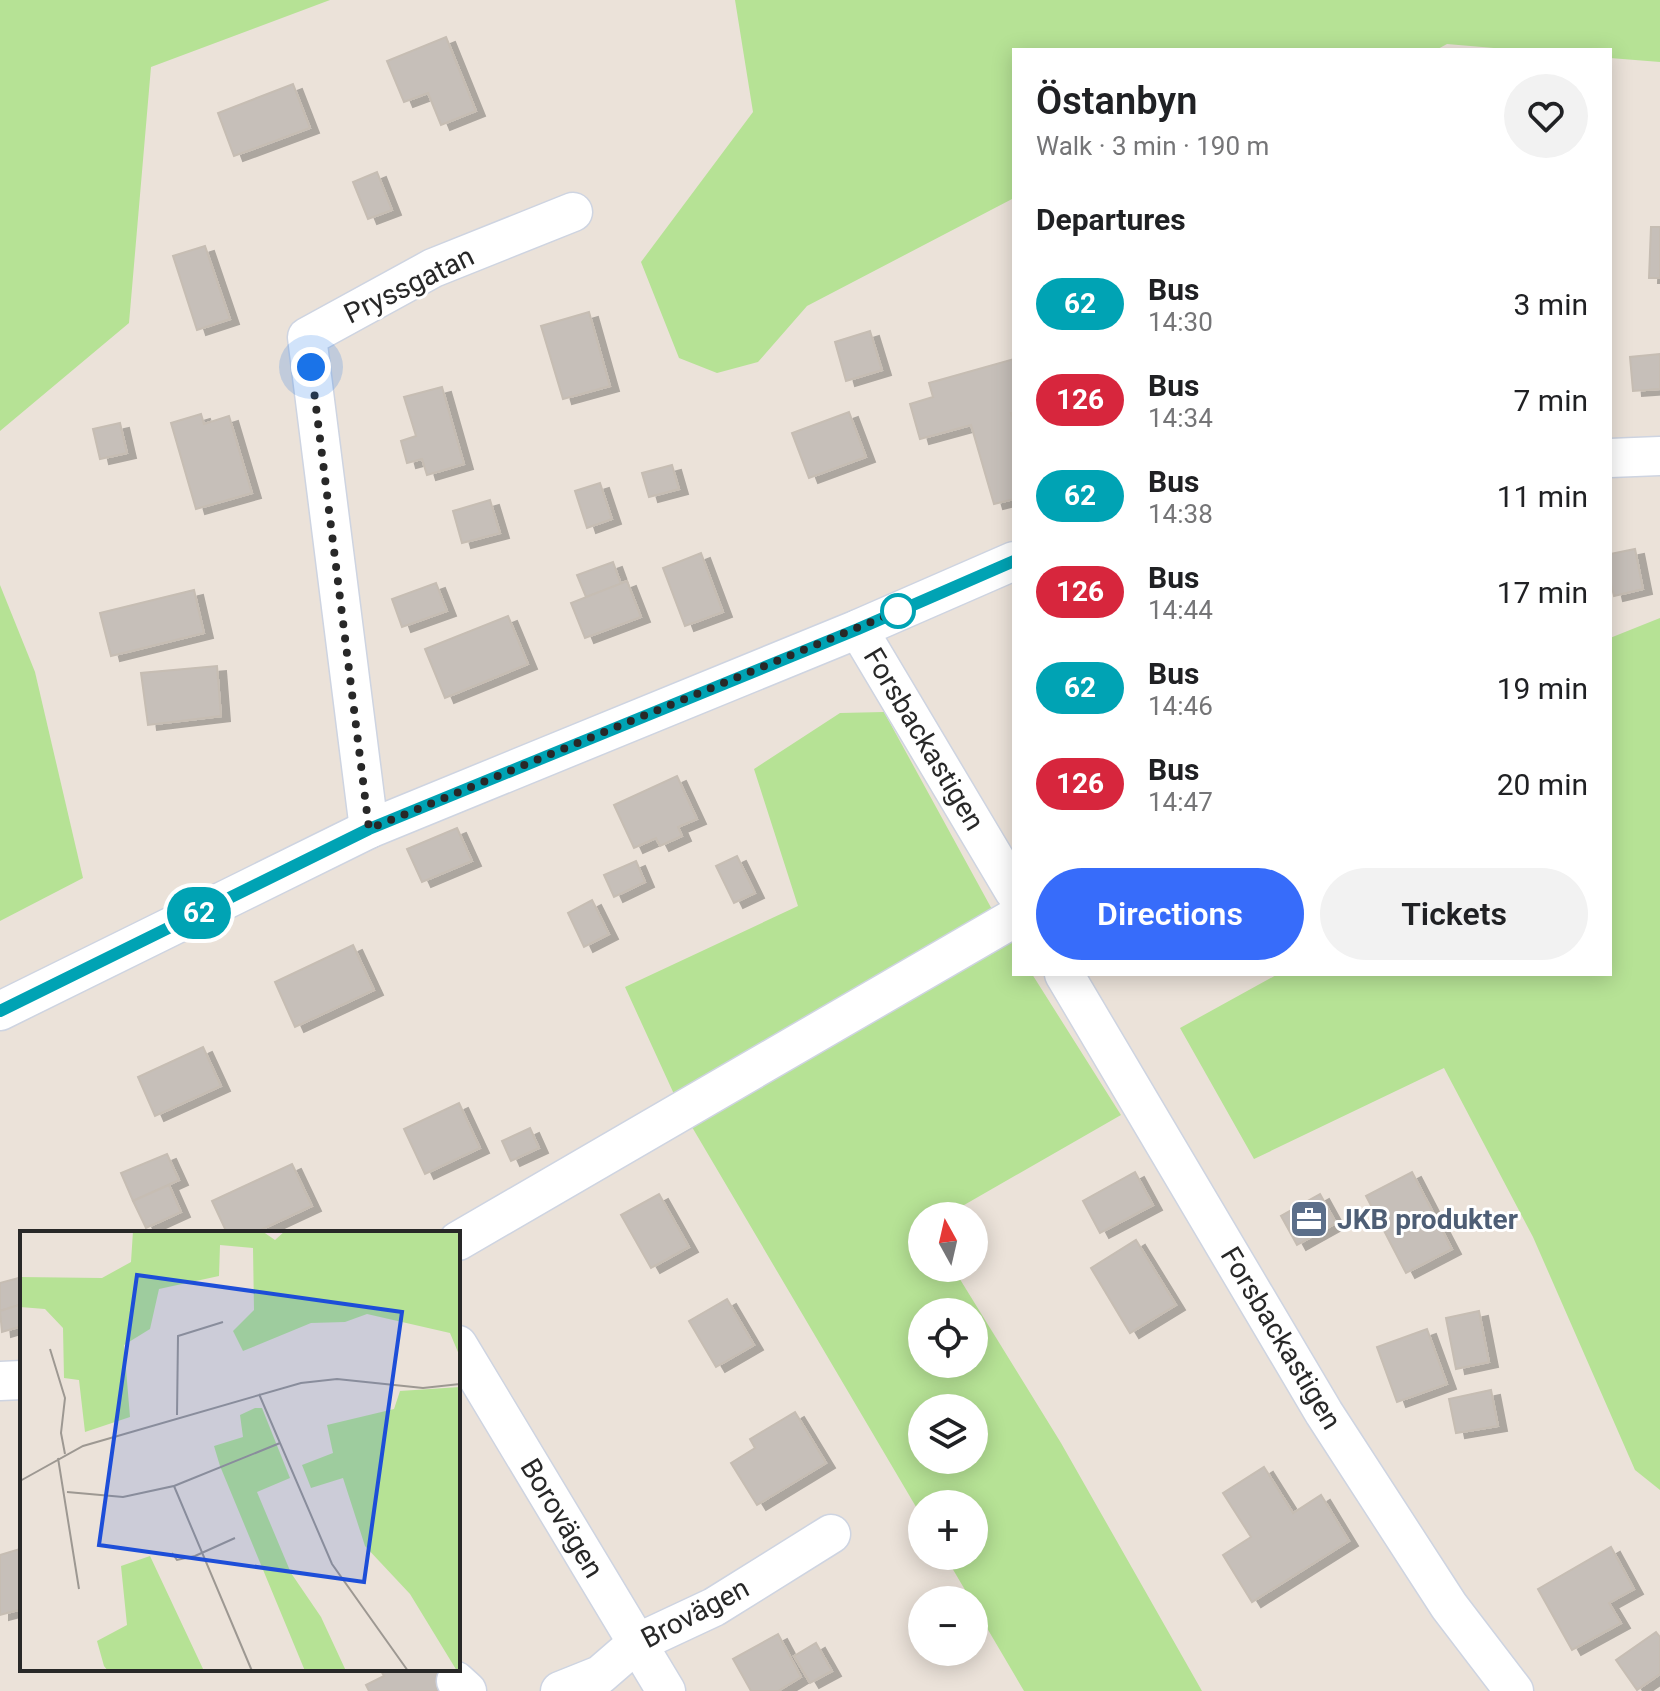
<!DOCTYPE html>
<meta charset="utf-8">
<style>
body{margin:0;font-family:Roboto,sans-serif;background:#f2f2f2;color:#202124;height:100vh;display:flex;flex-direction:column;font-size:30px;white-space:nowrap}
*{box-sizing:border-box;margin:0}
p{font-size:26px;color:#757577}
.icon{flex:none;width:44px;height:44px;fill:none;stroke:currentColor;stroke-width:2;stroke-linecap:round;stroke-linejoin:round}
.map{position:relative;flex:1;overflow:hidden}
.sheet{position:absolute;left:1012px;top:48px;width:600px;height:928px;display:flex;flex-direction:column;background:#fff;border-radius:0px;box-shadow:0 4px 20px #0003}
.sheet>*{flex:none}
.badge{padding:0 16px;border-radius:26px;font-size:28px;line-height:52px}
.needle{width:52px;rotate:352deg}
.controls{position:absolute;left:908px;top:1202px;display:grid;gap:16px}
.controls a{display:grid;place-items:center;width:80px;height:80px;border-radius:50%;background:#fff;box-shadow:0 4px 20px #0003;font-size:40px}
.you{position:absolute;width:40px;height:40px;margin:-20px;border:6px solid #fff;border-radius:50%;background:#1a73e8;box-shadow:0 0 0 12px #1a73e833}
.map>.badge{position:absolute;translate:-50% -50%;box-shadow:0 0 0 4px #fff}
h2{padding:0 24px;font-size:30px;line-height:72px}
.round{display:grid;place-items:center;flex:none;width:84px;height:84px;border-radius:42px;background:#f2f2f2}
.summary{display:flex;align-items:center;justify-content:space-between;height:136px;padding:0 24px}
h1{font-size:38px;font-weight:600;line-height:60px}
.primary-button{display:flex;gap:16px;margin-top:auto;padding:16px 24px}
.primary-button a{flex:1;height:92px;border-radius:48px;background:#376cfa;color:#fff;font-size:32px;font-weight:600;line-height:92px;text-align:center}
.primary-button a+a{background:#f2f2f2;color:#202124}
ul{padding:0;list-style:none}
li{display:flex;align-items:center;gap:24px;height:96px;padding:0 24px}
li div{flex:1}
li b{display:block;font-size:30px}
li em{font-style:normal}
li .badge{min-width:88px;font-weight:700;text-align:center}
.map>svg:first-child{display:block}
.green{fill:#b6e295;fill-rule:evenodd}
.building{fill:#c6bfb9;stroke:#c6bdb3;stroke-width:2;filter:url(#shadow)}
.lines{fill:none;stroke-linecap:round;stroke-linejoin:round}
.minor-casing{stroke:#ced4e1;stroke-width:41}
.minor{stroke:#fff;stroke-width:38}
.line-casing{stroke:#fff;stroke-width:18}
.line{stroke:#00a3b4;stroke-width:12}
.walk{stroke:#282828;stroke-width:8;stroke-dasharray:0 14.4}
.stop-dot{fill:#fff;stroke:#00a3b4;stroke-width:4}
.labels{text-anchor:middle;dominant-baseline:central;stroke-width:6;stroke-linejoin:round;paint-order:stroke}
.street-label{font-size:28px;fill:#282828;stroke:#fff}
.service-label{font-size:28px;font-weight:bold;fill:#4e5e75;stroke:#fff;text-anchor:start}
.inset-road{fill:none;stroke:#9d9892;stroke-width:2}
.view{fill:#1d4ed8;fill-opacity:0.15;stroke:#1d4ed8;stroke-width:4}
.inset-edge{fill:none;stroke:#282828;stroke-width:4}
</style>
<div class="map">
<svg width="1660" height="1691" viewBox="0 0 1660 1691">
<defs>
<filter id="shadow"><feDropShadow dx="9" dy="5" stdDeviation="0" flood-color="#0004"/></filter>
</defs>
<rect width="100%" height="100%" fill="#ebe2d9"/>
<g class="green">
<polygon points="0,0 330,0 151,67 129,323 0,431"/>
<polygon points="735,0 1660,0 1660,62 1610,58 1610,50 1517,50 1447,44 1436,50 1014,50 1014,198 807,306 758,362 717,373 679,358 641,262 753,112"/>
<polygon points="0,585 35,672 83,878 0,921"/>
<polygon points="1660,618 1660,1490 1635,1470 1533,1237 1444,1068 1254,1159 1180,1028 1278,974 1610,974 1610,638"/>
<path d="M 884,712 L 994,913 L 1014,946 L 1014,974 L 1032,974 L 1121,1115 L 945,1216 L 922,1216 L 922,1268 L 953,1268 L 1061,1443 L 1202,1691 L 1024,1691 L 974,1606 L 974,1600 L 971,1600 L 945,1556 L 974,1556 L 974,1504 L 922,1504 L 922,1517 L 679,1105 L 625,987 L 798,906 L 754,769 L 840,713 ZM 922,1312 L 974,1312 L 974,1364 L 922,1364 ZM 922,1408 L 974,1408 L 974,1460 L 922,1460 Z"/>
</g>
<g class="building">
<polygon points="446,37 476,111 441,125 428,93 404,102 387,61"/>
<polygon points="293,84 310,128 234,156 218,113"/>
<polygon points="377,172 392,210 368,219 353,182"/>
<polygon points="1651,227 1660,227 1660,278 1649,278"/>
<polygon points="205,246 230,319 197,330 173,256"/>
<polygon points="589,312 610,386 563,399 541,326"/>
<polygon points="870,331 882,370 846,381 835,342"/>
<polygon points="1660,354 1660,389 1633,391 1630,357"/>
<polygon points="1014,359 1014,413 1011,413 1014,423 1014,499 994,504 971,425 920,439 910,404 933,397 929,383"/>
<polygon points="442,387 464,464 427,475 422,459 407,463 401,441 416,436 404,397"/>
<polygon points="849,412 866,457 809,478 792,433"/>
<polygon points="201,414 204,424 229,416 252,493 196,509 171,423"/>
<polygon points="120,423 127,453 100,459 93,429"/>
<polygon points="672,465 679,489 649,497 642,473"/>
<polygon points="600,483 612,519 587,528 575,491"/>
<polygon points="490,500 500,533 462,543 453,511"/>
<polygon points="1635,549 1643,589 1614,596 1610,579 1610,554"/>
<polygon points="701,553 723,612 685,626 663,568"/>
<polygon points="613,562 621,584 586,597 577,575"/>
<polygon points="627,581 641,617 585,638 571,603"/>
<polygon points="436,583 447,611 402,627 392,599"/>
<polygon points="194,590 204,633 111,656 100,613"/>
<polygon points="508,616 528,664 445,698 425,649"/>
<polygon points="217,666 221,716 148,725 141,673"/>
<polygon points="677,776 697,819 678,827 682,836 660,846 656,838 634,848 614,805"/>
<polygon points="457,828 472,861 422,882 407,849"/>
<polygon points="737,856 755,893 734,903 716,866"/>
<polygon points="636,861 645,882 614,897 604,875"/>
<polygon points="592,900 609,934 584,947 568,913"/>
<polygon points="353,945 374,990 295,1027 275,982"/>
<polygon points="203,1047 221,1086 155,1116 138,1077"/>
<polygon points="459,1103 480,1148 425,1174 404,1129"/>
<polygon points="530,1128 539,1148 511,1161 502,1141"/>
<polygon points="167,1154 179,1180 133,1201 121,1173"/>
<polygon points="292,1164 312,1206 254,1233 227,1233 212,1201"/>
<polygon points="1135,1172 1153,1205 1100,1233 1083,1201"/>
<polygon points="1412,1172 1452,1249 1406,1273 1366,1196"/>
<polygon points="169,1185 181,1212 146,1228 133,1201"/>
<polygon points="659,1194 689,1247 651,1268 621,1215"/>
<polygon points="1320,1194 1336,1223 1297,1245 1281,1216"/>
<polygon points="1136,1240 1176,1305 1130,1333 1091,1268"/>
<polygon points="22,1277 22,1304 0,1311 0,1283"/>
<polygon points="727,1299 754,1345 716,1367 689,1321"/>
<polygon points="22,1304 22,1326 2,1332 0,1311"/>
<polygon points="1479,1311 1489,1362 1456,1369 1446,1318"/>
<polygon points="1427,1329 1447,1384 1397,1402 1377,1347"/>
<polygon points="1491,1390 1498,1426 1456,1433 1449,1399"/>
<polygon points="795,1412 826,1463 757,1505 731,1463 755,1448 750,1439"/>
<polygon points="1264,1467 1293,1513 1321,1495 1349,1541 1252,1602 1223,1555 1251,1537 1223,1493"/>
<polygon points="1611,1547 1634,1589 1609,1603 1621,1623 1572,1650 1538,1589"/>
<polygon points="20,1549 22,1557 22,1609 0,1615 0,1555"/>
<polygon points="922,1618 922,1637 917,1639 909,1626"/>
<polygon points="1656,1632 1660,1637 1660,1674 1637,1690 1616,1660"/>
<polygon points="778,1634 801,1677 778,1691 751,1691 733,1659"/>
<polygon points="816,1643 832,1671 810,1683 794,1656"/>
<polygon points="380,1669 437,1669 448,1689 445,1691 369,1691 366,1685 384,1676"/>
</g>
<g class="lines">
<defs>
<g id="minor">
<polyline points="1610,458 1660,456"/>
<polyline points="858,629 1014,891"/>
<polyline points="369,829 307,337 433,268 573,212"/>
<polyline points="1064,974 1324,1413 1449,1606 1514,1691"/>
<polyline points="0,1011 369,829 858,629 1014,561"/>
<polyline points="458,1241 1014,918"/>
<polyline points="458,1345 666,1691"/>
<polyline points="0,1381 22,1380"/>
<polyline points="456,1681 467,1691"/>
<polyline points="560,1691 600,1675 637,1643 714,1607 831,1534"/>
</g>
</defs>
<use href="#minor" class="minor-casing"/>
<use href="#minor" class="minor"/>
</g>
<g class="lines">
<defs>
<polyline id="line" points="0,1011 369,829 858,629 1014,561"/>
</defs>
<use href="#line" class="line-casing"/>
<use href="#line" class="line"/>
<polyline class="walk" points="311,367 369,829 898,611"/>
</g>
<defs>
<symbol id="office-square" viewBox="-11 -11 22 22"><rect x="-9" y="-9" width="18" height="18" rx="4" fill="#5c6f8a" stroke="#fff"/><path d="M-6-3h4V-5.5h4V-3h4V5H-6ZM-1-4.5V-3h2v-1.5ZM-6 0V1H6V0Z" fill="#fff"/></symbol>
</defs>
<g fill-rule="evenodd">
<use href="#office-square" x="1287" y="1197" width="44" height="44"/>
</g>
<circle class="stop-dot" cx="898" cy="611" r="16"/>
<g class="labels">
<g class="street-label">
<text transform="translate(409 285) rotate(-26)">Pryssgatan</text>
<text transform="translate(924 739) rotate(59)">Forsbackastigen</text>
<text transform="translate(1281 1338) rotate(59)">Forsbackastigen</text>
<text transform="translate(562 1518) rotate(59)">Borovägen</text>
<text transform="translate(695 1613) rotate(-28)">Brovägen</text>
</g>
<g class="service-label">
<text x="1337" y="1219">JKB produkter</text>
</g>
</g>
<g transform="translate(20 1231)">
<rect width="440" height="440" fill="#ebe2d9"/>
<path d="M 113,0 L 242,0 L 255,9 L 265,0 L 440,0 L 440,126 L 430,102 L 347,83 L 325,91 L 291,92 L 223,120 L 213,100 L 234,79 L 233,17 L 200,14 L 199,45 L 139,58 L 130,98 L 104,114 L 110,186 L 65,201 L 59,149 L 44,147 L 43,97 L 25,78 L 0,76 L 0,46 L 82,47 L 111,31 ZM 440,156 L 440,440 L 437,440 L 390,363 L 345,315 L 323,247 L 291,257 L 282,234 L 313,222 L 307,194 L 374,178 L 380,160 ZM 235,177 L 242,177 L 270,247 L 237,261 L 271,342 L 301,386 L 326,440 L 285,440 L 200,235 L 194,215 L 223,206 L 220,184 ZM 130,325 L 184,440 L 88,440 L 84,435 L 77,410 L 107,394 L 101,335 Z" fill="#b6e295"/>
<path class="inset-road" d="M 30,118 L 45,167 L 41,202 L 45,223M 239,163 L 312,333 L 388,440M 157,184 L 158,105 L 203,91M 38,227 L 59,358M 0,250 L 63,215 L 281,152 L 317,148 L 403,157 L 440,153M 154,255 L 260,212M 47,261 L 103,266 L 154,255 L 232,440M 152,322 L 157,329 L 175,325 L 215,307"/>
<path class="view" d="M 117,44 L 382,81 L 344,351 L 79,314 Z"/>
<rect width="440" height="440" class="inset-edge"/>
</g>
</svg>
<div class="controls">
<a><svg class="needle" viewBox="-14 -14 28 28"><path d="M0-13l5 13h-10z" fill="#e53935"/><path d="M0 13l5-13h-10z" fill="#757577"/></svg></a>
<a><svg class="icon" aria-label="locate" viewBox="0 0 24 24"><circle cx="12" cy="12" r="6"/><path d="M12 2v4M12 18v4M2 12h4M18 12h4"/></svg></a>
<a><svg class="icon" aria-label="layers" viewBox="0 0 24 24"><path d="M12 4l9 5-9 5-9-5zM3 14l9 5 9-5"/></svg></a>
<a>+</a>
<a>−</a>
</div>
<div class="you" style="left:311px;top:367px"></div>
<b class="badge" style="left:199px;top:913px;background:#00a3b4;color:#fff">62</b>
<section class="sheet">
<div class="summary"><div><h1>Östanbyn</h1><p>Walk · 3 min · 190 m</p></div><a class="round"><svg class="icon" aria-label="heart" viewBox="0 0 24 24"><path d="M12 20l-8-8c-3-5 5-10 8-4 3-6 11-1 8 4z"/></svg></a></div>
<h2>Departures</h2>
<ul>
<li><span class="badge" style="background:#00a3b4;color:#fff">62</span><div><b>Bus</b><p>14:30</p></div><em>3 min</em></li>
<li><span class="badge" style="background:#d7263d;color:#fff">126</span><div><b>Bus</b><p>14:34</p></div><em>7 min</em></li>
<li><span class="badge" style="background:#00a3b4;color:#fff">62</span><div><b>Bus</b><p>14:38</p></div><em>11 min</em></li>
<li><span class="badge" style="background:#d7263d;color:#fff">126</span><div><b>Bus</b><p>14:44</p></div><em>17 min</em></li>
<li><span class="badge" style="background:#00a3b4;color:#fff">62</span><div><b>Bus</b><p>14:46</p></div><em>19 min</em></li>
<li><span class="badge" style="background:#d7263d;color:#fff">126</span><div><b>Bus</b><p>14:47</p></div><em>20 min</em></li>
</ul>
<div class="primary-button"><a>Directions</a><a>Tickets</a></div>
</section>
</div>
